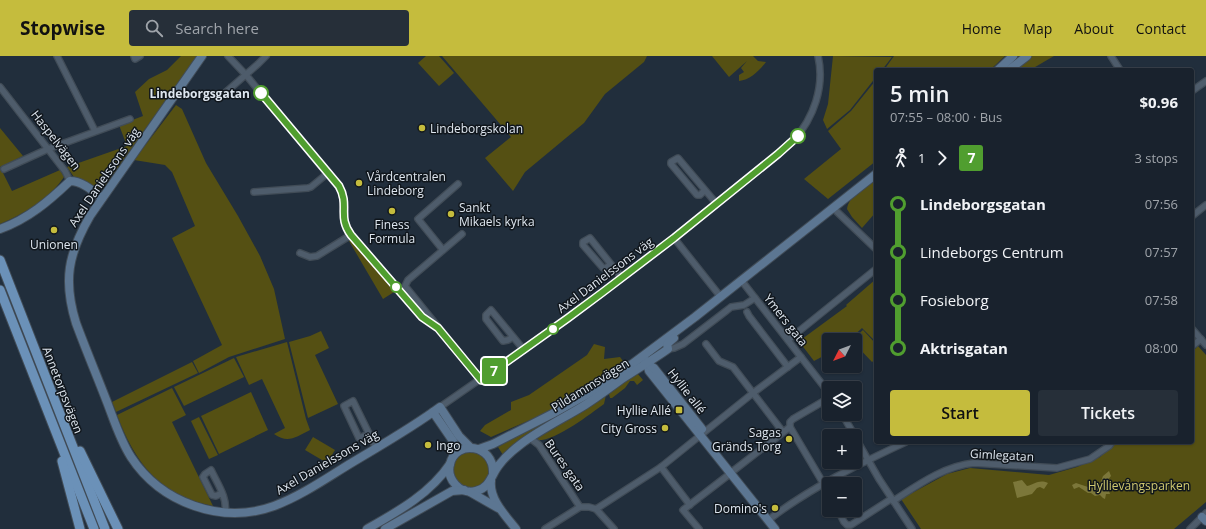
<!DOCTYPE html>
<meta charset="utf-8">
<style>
body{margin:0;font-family:"Open Sans",sans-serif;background:#262f39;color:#f1f3f6;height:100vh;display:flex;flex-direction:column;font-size:15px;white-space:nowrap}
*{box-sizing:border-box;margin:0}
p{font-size:13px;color:#9fa4aa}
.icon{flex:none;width:22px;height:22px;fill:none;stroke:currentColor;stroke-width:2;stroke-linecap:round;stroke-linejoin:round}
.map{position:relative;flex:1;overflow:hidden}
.drawer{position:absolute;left:874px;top:12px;width:320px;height:376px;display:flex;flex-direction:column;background:#19222d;border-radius:4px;box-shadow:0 1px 3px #0004,0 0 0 1px #373f49}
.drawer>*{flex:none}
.badge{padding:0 8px;border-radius:3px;font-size:14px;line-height:26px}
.needle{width:26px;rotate:228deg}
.fabs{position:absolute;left:822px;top:277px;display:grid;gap:8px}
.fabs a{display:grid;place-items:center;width:40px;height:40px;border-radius:4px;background:#19222d;box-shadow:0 1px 3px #0004,0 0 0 1px #373f49;font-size:20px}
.map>.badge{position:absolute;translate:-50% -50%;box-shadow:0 0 0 2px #fff}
.legs{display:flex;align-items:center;gap:6px;height:44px;padding:0 16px;font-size:13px}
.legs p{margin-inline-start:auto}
.head{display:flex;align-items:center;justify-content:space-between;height:68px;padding:0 16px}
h1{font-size:22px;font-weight:600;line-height:30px}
.action{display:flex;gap:8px;margin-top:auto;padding:8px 16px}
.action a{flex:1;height:46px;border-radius:4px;background:#c5bc3d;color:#111;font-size:16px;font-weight:600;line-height:46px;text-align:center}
.action a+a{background:#262f39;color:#f1f3f6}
ul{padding:0 16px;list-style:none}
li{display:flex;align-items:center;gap:14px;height:48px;font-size:15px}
li i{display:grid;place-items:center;width:6px;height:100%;margin:0 5px;background:currentColor}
li i::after{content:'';width:10px;height:10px;margin:-5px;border:3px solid;border-radius:50%;background:#19222d}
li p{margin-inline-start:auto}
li:first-child i{background:linear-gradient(#0000 50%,currentColor 0)}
li:last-child i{background:linear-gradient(currentColor 50%,#0000 0)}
header{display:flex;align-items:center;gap:24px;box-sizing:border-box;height:56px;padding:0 20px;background:#c5bc3d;color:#111}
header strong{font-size:19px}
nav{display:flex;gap:22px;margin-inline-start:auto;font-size:14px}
.search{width:280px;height:36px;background:#262f39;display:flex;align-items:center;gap:10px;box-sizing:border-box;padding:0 14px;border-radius:4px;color:#9fa4aa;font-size:15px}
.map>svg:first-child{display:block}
.green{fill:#555013}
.water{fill:#7c773a}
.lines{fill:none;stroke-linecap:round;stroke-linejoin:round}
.street-casing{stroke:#414c57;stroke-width:8}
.secondary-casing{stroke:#414c57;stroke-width:10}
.primary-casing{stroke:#414c57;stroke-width:11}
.street{stroke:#4e5c6b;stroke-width:5.5}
.secondary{stroke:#5c7692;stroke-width:8}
.primary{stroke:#6b91b8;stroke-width:9}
.line-1-casing{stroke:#fff;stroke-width:9}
.line-1{stroke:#509e2f;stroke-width:6}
.stop-1-dot{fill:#fff;stroke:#509e2f;stroke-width:2}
.poi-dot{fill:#c5bc3d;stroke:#10161c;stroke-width:1.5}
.labels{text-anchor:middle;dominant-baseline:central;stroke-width:3;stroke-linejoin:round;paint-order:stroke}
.stop-label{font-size:12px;font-weight:bold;fill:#dee6ef;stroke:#10161c;text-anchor:end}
.poi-label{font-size:12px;fill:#dee6ef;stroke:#10161c;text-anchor:start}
.street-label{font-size:12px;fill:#dee6ef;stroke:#10161c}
.park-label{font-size:12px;fill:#d0c96f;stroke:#10161c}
</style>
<header>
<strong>Stopwise</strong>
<div class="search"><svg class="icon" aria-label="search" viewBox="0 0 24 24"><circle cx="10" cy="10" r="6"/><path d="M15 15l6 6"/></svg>Search here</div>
<nav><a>Home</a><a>Map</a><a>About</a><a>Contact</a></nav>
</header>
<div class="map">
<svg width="1206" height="473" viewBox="0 0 1206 473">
<rect width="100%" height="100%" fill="#212e3c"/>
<g class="green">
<polygon points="181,0 197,0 104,131 100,133 93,132 81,123 74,121 67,111 127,90 119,69 143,60 135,36 149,23 167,14"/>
<polygon points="426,0 439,0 454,17 439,30 418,7"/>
<polygon points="442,0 647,0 644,6 605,38 584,67 525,116 513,135 485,102 511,81"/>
<path d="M 712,0 L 753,0 L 758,5 L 766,6 C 759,15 750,24 739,25 L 739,19 L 744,16 L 741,12 L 747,5 L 729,21 Z"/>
<polygon points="833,0 892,1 882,14 876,14 876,21 850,54 827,73 823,64 828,48"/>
<polygon points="894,0 1005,0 990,14 884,14"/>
<polygon points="1030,0 1054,0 1030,14 1013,14"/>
<polygon points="876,24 876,105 828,143 804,123 841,93 828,75 851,55"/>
<polygon points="176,49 182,53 206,107 238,160 260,200 274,233 285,283 229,301 199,317 193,305 222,289 172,182 195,170 172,116 165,109 134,104"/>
<path d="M 0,72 L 23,100 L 0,111 L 12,135 L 60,114 L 64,121 C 49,143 24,158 0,168 Z"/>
<path d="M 876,122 L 876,156 L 862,172 L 852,161 L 847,153 C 849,139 866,130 876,122 Z"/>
<polygon points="352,183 387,224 386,226 394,236 383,243 349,185"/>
<polygon points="876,223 876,286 862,272 849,284 829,284 829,297 814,305 801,288 802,283 847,250 846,249"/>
<polygon points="863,274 876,288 876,303 872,306 855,288 855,284 852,284"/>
<polygon points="321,275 329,292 315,299 338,348 308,362 289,286 310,280"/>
<path d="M 287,286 L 306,363 L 310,374 C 296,381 288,388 274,378 L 285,372 L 262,323 L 249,329 L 236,301 Z"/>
<polygon points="594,288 605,291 604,303 620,301 626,309 602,326 553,357 537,361 491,381 480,375 485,369 511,354 511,346 529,339 587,299"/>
<polygon points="1198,290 1206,299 1206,446 1174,473 921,473 901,443 947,418 970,412 1049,419 1077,411 1100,401 1115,386 1192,386 1192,296"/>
<polygon points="234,302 244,321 184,350 174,331"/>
<polygon points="192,306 198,317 116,356 112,346"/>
<polygon points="637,317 643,324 637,329 634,325 630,325 625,332 612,342 610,342 609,338 613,334"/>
<path d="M 172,332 L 186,359 L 172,366 L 213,450 C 160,440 135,407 117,359 Z"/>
<polygon points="251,336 268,374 219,398 201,360"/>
<path d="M 606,339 L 604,348 C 590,358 552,388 535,384 Z"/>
<polygon points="199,361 218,399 209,403 191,365"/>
<polygon points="548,365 549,366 503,399 498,391 530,373"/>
<polygon points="313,381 335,394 327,407 305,394"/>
<circle cx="471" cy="414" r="18"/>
</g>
<g class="water">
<polygon points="1109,415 1111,420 1106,426 1110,438 1106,438 1105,443 1103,442 1100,439 1095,440 1091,437 1088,437 1079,431 1074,433 1072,429 1076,427 1088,431 1100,428 1103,420"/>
<path d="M 1022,424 L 1027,430 C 1035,428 1039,423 1048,427 L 1044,433 L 1040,431 L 1037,432 L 1032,438 L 1017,442 L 1013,426 Z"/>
</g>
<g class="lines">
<defs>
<g id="street">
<polyline points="57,0 95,75"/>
<polyline points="134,0 135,3 140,0"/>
<path d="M 228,0 L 246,19 L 341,134 C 348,153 338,161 351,179 L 317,200 L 310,201 L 300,197"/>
<polyline points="1111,0 1120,14"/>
<polyline points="0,31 65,115 70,125"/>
<polyline points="1192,35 1206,25"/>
<polyline points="226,38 226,36 258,8 266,0"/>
<polyline points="4,113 48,93 130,63"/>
<polyline points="705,134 700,139 697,139 671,108 671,106 678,102 716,147"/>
<polyline points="254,136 308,132 311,131 328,117"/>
<polyline points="833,152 876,193"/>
<polyline points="1192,160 1206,149"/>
<polyline points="462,178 408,224 405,230 481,324"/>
<polyline points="674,182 720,240"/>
<polyline points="443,194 418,163 458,128"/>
<polyline points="611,208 606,212 603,212 583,189 583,186 590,182 622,222"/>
<polyline points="741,224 829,337"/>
<polyline points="747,256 749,260 788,311"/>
<polyline points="1192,273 1206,289"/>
<polyline points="513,281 508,284 503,285 486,263 486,259 491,254 524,294"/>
<polyline points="788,284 876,213"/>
<polyline points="706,288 719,305 733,311 783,376"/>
<polyline points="1192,290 1201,283"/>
<polyline points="668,293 674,292 683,288 726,255 731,251 744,249 755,242"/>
<polyline points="829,342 793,363 790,366 790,371 829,437"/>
<path d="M 440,351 L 581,253 L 674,182 L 793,85 C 814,62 825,30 818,0"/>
<polyline points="842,358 855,380"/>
<polyline points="369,378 359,382 344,350 353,345 376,392"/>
<polyline points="855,381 879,423 912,473"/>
<polyline points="530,382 539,389 580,451"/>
<polyline points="661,411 690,449"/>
<polyline points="733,415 790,371"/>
<path d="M 222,437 L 216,440 L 212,439 L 203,421 L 205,418 L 211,414 C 217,427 228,442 225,457"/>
<path d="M 893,445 C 918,429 944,410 974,407 L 1057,412 L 1090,403 L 1109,390 L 1112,386"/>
<polyline points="596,453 614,473"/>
<polyline points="838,454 844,466 847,469 851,469 891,443"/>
<path d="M 771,462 C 812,431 859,408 906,386"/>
<polyline points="545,473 580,451 589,451 596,453 661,411 753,337 801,301"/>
<polyline points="699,473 683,454 731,417"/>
<polyline points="1190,473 1206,457"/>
</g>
<g id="secondary">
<path d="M 202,0 L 90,160 C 68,198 63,225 76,267 C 86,294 97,320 107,346 C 114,364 120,384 131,401 C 161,447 222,469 274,450 C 303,439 328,421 353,406 C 383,388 413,371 440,351 L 459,380 L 471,392"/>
<polyline points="998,14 1013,0"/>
<polyline points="1009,14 1027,0"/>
<path d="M 0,173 C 28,163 49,145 70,125 C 82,125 93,135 102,142"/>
<polyline points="645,304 647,308 649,315 775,473"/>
<polyline points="647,308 654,312 702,373"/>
<polyline points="433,356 455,388 453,400"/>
<polyline points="479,393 493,388 552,358 604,329 695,261 876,118"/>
<path d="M 493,417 C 494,388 456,383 450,408 C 446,423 460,439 476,435 C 490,432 491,419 499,409 C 505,401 513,394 521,388 C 541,373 564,362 585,349 C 599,340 612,330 625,321 C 640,311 654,303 668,293 L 667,288 L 674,282"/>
<path d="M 491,425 C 489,443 505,459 516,473"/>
<polyline points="470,436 498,452"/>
<polyline points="1202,461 1206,465"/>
<path d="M 367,473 C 397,456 430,438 450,408"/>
<polyline points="385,473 452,435 464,434"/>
</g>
<g id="primary">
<polyline points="0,204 105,473"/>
<polyline points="0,234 94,473"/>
<polyline points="80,395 118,473"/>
<polyline points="62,405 80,473"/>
</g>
</defs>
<use href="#street" class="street-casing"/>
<use href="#secondary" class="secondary-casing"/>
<use href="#primary" class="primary-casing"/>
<use href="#street" class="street"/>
<use href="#secondary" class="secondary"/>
<use href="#primary" class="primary"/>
</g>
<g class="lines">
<defs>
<path id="line-1" d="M 261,37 L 339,130 C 350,150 337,160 351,179 L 422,261 L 438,272 L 481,324 L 568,262 L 603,236 L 674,182 L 778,98 L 798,80"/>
</defs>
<use href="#line-1" class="line-1-casing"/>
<use href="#line-1" class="line-1"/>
</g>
<g class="stop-1-dot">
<circle cx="261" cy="37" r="7"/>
<circle cx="798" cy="80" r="7"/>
<circle cx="396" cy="231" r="5"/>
<circle cx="553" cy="273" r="5"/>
</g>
<g class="poi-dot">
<circle cx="422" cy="72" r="4"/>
<circle cx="359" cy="127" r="4"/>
<circle cx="392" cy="155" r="4"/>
<circle cx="451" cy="158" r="4"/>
<circle cx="54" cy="174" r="4"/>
<rect x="675" y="350" width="8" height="8" rx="2"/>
<circle cx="665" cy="372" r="4"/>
<circle cx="789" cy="383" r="4"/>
<circle cx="428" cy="389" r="4"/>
<circle cx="775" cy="452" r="4"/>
</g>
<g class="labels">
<g class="stop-label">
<text x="250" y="37">Lindeborgsgatan</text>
</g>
<g class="poi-label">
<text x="430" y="72">Lindeborgskolan</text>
<text x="367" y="120">Vårdcentralen<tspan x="367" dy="14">Lindeborg</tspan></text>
<text x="459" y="151">Sankt<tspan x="459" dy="14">Mikaels kyrka</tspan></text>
<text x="392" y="168" text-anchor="middle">Finess<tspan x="392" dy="14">Formula</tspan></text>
<text x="54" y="188" text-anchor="middle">Unionen</text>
<text x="671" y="354" text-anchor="end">Hyllie Allé</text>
<text x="657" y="372" text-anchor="end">City Gross</text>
<text x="781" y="376" text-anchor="end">Sagas<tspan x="781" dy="14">Gränds Torg</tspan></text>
<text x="436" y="389">Ingo</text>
<text x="767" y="452" text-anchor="end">Domino's</text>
</g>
<g class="street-label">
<text transform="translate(56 84) rotate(52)">Haspelvägen</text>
<text transform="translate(104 121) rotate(-56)">Axel Danielssons väg</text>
<text transform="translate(605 219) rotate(-37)">Axel Danielssons väg</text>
<text transform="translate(786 264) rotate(52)">Ymers gata</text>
<text transform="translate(590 329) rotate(-32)">Pildammsvägen</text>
<text transform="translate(63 334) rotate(69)">Annetorpsvägen</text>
<text transform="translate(687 335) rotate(52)">Hyllie allé</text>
<text transform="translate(1002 399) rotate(3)">Gimlegatan</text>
<text transform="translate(327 406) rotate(-30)">Axel Danielssons väg</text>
<text transform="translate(565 409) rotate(55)">Bures gata</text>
</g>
<g class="park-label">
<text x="1139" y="429">Hyllievångsparken</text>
</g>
</g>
</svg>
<div class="fabs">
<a><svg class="needle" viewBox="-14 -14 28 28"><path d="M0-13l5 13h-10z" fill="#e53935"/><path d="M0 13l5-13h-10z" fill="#9fa4aa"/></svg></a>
<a><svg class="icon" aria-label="layers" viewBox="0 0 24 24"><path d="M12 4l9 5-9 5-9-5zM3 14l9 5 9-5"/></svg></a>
<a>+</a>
<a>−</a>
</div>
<b class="badge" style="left:494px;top:315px;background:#509e2f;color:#fff">7</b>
<section class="drawer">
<div class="head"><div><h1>5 min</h1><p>07:55 – 08:00 · Bus</p></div><b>$0.96</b></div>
<div class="legs"><svg class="icon" aria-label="walk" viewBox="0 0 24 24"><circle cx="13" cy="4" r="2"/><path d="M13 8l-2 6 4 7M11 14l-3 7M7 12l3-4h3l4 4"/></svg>1<svg class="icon" aria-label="forward" viewBox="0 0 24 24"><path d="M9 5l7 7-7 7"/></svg><b class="badge" style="background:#509e2f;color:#fff">7</b><p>3 stops</p></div>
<ul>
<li><i style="color:#509e2f"></i><b>Lindeborgsgatan</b><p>07:56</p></li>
<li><i style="color:#509e2f"></i><span>Lindeborgs Centrum</span><p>07:57</p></li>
<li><i style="color:#509e2f"></i><span>Fosieborg</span><p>07:58</p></li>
<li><i style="color:#509e2f"></i><b>Aktrisgatan</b><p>08:00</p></li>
</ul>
<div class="action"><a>Start</a><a>Tickets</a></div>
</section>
</div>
